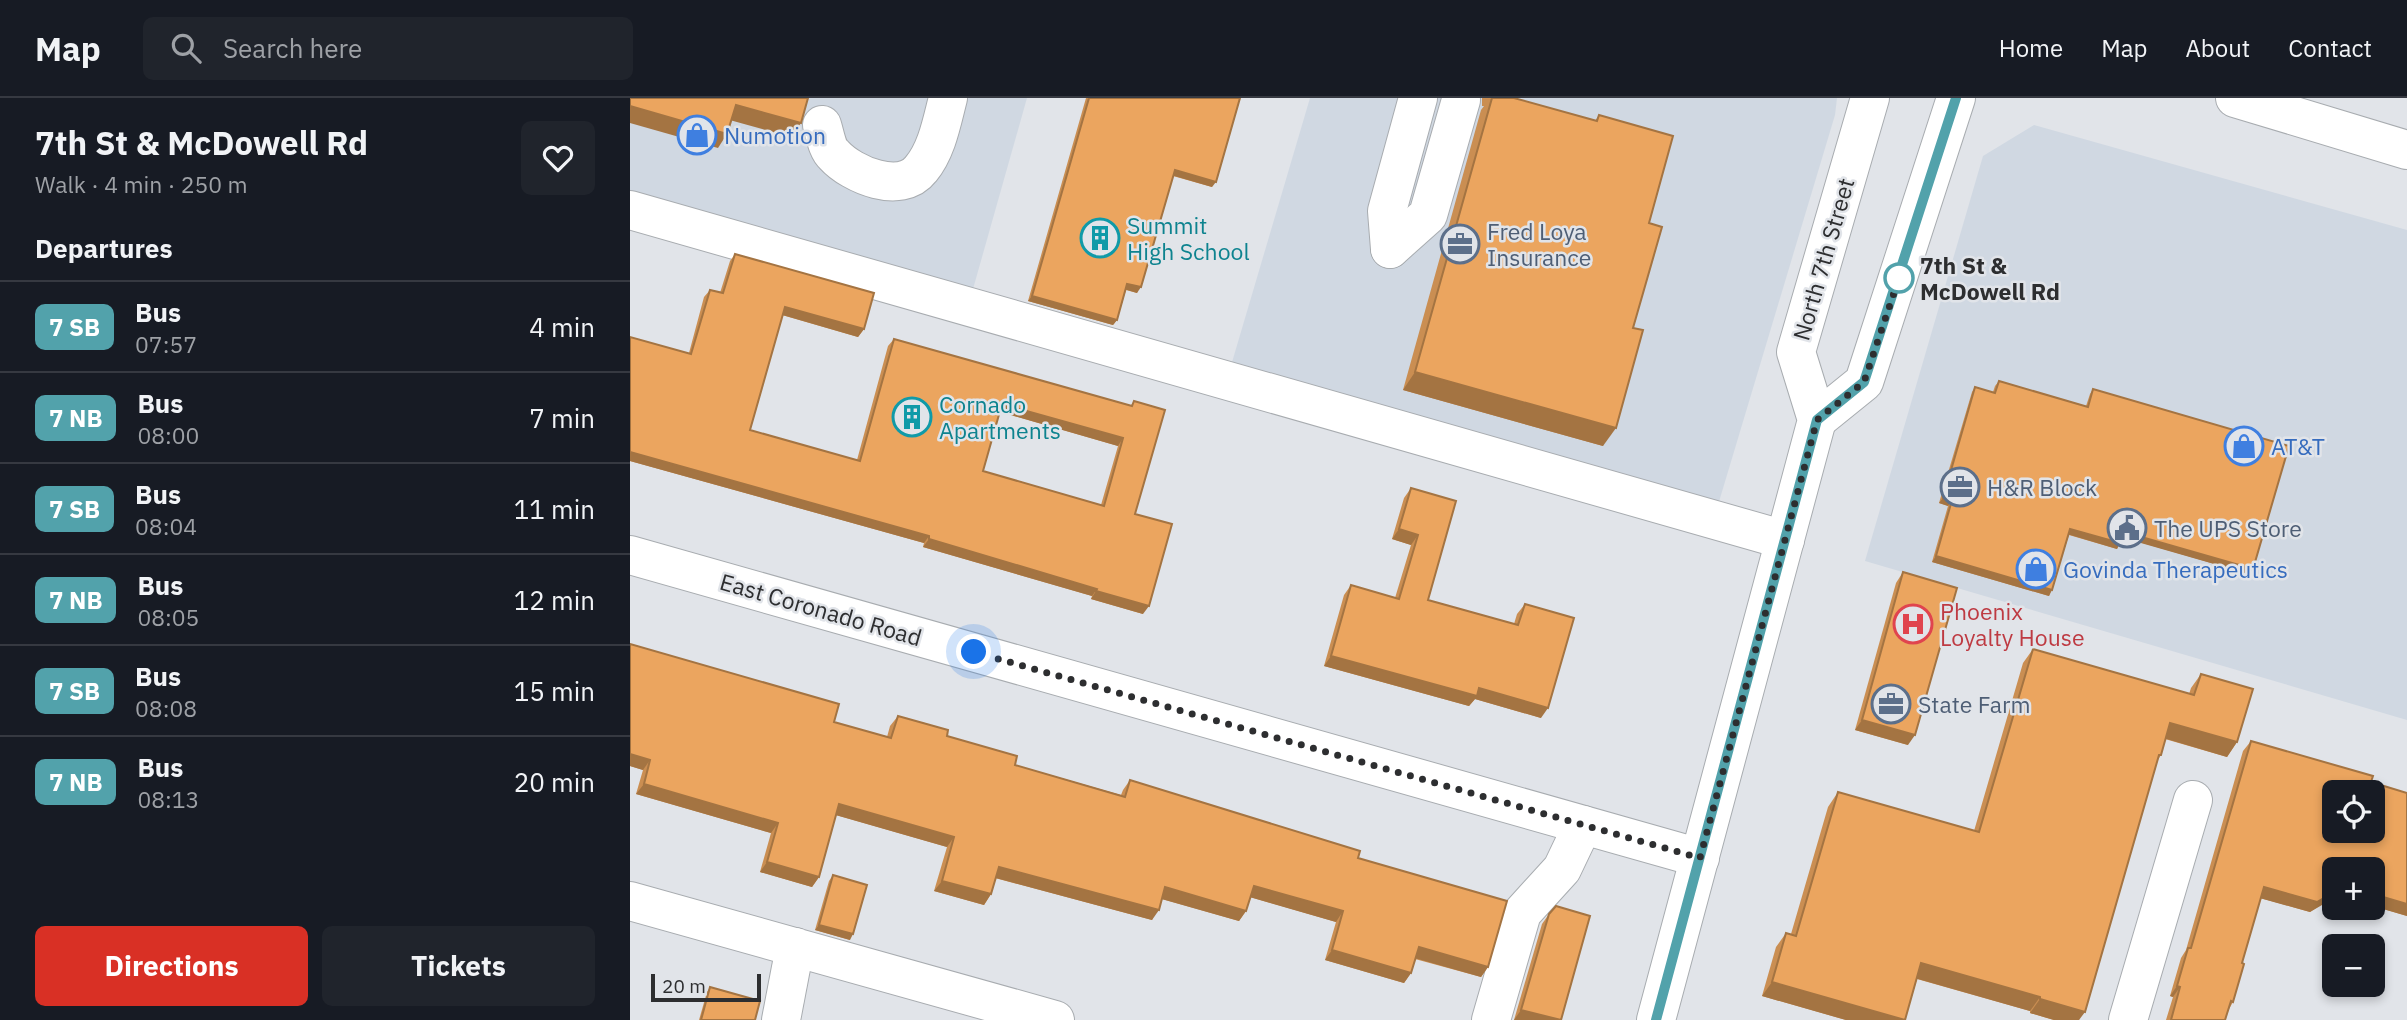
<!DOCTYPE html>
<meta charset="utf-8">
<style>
body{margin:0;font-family:"IBM Plex Sans",sans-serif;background:#20242c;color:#f1f3f6;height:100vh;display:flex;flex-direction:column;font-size:26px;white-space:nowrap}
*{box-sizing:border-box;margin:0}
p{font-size:23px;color:#9ea1a6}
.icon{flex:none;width:38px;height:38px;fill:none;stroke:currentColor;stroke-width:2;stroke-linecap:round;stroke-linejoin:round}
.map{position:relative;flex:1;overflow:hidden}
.side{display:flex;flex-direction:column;background:#171b24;width:630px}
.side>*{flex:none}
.badge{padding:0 14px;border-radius:10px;font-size:24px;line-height:46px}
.tools{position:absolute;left:1692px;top:682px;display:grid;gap:14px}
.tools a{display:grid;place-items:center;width:63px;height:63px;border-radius:10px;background:#171b24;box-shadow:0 4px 10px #0003;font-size:35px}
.scale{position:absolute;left:21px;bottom:18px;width:110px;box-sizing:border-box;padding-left:7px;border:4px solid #2d2e30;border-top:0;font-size:19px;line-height:24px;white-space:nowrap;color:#2d2e30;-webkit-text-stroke:5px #e1e4e9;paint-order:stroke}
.you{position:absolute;width:35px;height:35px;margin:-18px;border:5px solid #fff;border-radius:50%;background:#1a73e8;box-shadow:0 0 0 10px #1a73e833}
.map>.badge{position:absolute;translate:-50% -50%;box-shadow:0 0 0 4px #fff}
h2{padding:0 35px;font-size:26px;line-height:63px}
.round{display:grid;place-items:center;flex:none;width:74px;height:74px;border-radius:10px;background:#20242c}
.head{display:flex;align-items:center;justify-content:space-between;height:119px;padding:0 35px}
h1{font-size:33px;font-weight:800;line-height:52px}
.action{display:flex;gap:14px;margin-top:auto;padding:14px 35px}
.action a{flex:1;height:80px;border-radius:10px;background:#d93025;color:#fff;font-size:28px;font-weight:800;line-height:80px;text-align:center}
.action a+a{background:#20242c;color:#f1f3f6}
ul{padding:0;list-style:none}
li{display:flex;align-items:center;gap:21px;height:91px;padding:0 35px;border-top:2px solid #363941}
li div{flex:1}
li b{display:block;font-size:26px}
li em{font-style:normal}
li .badge{min-width:77px;font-weight:700;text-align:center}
header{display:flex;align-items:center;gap:42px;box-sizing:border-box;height:98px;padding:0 35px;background:#171b24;border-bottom:2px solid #363941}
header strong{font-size:33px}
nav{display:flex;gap:38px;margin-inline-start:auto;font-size:24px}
.search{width:490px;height:63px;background:#20242c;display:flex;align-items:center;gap:18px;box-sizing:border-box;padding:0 24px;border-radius:10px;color:#9ea1a6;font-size:26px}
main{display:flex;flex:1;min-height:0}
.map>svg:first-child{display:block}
.built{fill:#d0d8e2}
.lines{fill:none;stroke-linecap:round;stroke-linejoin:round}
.minor-casing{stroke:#a8acb0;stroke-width:40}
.major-casing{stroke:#a8acb0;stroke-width:40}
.minor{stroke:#fff;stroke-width:38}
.major{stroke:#fff;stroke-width:38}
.wall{fill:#ca8e52;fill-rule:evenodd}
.shaded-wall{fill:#a47442}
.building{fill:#eba55f;stroke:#a47442;stroke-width:2;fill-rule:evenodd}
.line-casing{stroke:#fff;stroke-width:16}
.line{stroke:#52a2ab;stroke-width:10}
.walk{stroke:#2d2e30;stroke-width:7;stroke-dasharray:0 12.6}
.stop-dot{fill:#fff;stroke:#52a2ab;stroke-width:3.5}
.labels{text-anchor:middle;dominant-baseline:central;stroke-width:5;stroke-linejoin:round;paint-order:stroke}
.shop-label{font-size:23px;fill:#366cbe;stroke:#e1e4e9;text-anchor:start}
.culture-label{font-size:23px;fill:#0d838f;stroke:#e1e4e9;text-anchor:start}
.service-label{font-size:23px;fill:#4e5e75;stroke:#e1e4e9;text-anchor:start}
.street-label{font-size:23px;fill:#2d2e30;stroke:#e1e4e9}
.stop-label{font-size:23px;font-weight:bold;fill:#2d2e30;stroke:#e1e4e9;text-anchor:start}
.health-label{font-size:23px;fill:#be3a42;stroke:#e1e4e9;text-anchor:start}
</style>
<header>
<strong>Map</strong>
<div class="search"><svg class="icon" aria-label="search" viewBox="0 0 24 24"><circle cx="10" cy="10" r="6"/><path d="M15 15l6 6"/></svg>Search here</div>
<nav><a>Home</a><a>Map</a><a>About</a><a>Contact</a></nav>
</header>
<main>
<section class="side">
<div class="head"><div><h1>7th St &amp; McDowell Rd</h1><p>Walk · 4 min · 250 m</p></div><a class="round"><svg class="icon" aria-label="heart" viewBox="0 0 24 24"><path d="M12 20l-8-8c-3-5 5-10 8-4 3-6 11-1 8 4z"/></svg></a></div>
<h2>Departures</h2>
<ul>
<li><span class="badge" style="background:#52a2ab;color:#fff">7 SB</span><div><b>Bus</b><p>07:57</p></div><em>4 min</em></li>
<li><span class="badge" style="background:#52a2ab;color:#fff">7 NB</span><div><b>Bus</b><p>08:00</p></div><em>7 min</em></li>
<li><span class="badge" style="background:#52a2ab;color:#fff">7 SB</span><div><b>Bus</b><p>08:04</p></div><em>11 min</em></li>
<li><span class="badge" style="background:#52a2ab;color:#fff">7 NB</span><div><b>Bus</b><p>08:05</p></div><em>12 min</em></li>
<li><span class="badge" style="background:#52a2ab;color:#fff">7 SB</span><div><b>Bus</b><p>08:08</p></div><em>15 min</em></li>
<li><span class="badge" style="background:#52a2ab;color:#fff">7 NB</span><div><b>Bus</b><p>08:13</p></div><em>20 min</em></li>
</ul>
<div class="action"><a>Directions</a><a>Tickets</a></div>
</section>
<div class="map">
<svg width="1777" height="922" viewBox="0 0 1777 922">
<rect width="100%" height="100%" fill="#e1e4e9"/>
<g class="built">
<polygon points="0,0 397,0 343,191 0,94"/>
<polygon points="680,0 1207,0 1205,17 1088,407 600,271"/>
<polygon points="1404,27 1777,132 1777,622 1235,463 1353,58"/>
</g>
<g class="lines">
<defs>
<g id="minor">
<path d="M 192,27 C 195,36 197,51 204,57 C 222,77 271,97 291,71 C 307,52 312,23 318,0"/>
<polyline points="0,112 1155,442"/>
<polyline points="760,151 798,117 831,2"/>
<polyline points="760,151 757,113 788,0"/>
<polyline points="0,457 1070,760"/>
<polyline points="0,803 425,922"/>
<polyline points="151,922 165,849"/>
<polyline points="861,922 892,815 932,771 953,727"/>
<polyline points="1498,922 1563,702"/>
</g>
<g id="major">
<polyline points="1605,0 1777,52"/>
<polyline points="1187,322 1234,284 1326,0"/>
<polyline points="1026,922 1187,322 1166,254 1240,0"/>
</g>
</defs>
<use href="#minor" class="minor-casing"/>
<use href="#major" class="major-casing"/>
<use href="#minor" class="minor"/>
<use href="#major" class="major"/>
</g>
<g class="wall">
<polygon points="456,0 610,0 582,89 543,78 507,195 496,192 487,222 483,227 398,203"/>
<polygon points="852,0 884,0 965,23 969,17 1019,125 1003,230 973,348 773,292 851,12 854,8 852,8"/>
<path d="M 105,156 L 234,231 L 228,239 L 152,217 L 120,332 L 227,362 L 258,248 L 264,241 L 501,308 L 504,303 L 505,416 L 513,516 L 461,501 L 462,498 L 293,449 L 294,445 L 0,363 L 59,255 L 74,199 L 80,192 L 90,195 L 100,163 ZM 370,314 L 488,348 L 471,407 L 353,373 Z"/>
<polygon points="1369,283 1456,308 1460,296 1463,291 1623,471 1619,476 1492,439 1487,451 1439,437 1419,498 1302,464 1318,408 1309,405 1342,294 1345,289 1363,294 1365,288"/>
<polygon points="781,390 798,502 884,526 887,516 895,506 911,620 845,601 839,608 694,568 714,497 721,487 765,500 781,447 762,441 774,400"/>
<polygon points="1273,474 1278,647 1225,632 1266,485"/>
<polygon points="0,546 204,624 257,639 260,628 268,618 385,667 491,697 493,692 500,682 728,760 858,869 851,879 785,861 781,875 774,885 695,862 706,824 620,799 616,813 609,823 532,801 522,822 365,780 361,796 354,807 304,793 317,749 206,717 189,779 182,789 130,774 141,735 6,696 13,672 0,668"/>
<polygon points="1403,551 1559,596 1561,590 1571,576 1607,644 1597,659 1535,641 1531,657 1527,663 1449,922 1424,922 1400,915 1400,913 1287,881 1275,922 1216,922 1132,898 1146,849 1156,835 1161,836 1198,709 1208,694 1344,733 1393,565"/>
<polygon points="1621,643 1741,684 1777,695 1777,818 1743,808 1743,772 1680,814 1630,800 1612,865 1603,904 1599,911 1595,922 1536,922 1543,899 1540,898 1551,860 1556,852 1613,653"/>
<polygon points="203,777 220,842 185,832 199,783"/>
<polygon points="919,816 931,922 884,922 912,826"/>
<polygon points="80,889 125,922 69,922 77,894"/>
</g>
<g class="shaded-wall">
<polygon points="106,7 171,25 161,39 96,21"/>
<polygon points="0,8 97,36 88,50 0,25"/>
<polygon points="545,72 586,84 582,89 541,77"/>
<polygon points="497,186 511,189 507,195 494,191"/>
<polygon points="402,198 487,222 483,227 398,203"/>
<polygon points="155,209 234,231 228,239 149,216"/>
<polygon points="785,274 986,330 973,348 773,292"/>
<polygon points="372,306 493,340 488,348 367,313"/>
<polygon points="0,354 299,438 294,445 0,363"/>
<polygon points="1313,400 1322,402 1318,408 1309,405"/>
<polygon points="769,431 788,437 781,447 762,441"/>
<polygon points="1440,431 1490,445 1487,451 1437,436"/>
<polygon points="1494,434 1623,471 1619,476 1490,439"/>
<polygon points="299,441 467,491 462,498 293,449"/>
<polygon points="1306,458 1422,492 1419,498 1302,464"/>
<polygon points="466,493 519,508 513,516 461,501"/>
<polygon points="701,558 849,590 918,610 911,620 845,601 839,608 694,568"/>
<polygon points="1232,622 1285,637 1278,647 1225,632"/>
<polygon points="1540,625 1607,644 1597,659 1530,639"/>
<polygon points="0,656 20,662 13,672 0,668"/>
<polygon points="14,686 148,725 141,735 6,696"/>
<polygon points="209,706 324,739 317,749 202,716"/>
<polygon points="137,764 189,779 182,789 130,774"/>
<polygon points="369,769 529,812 522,822 362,779"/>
<polygon points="312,783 361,796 354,807 304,793"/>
<polygon points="624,788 713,813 706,824 616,798"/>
<polygon points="535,789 616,813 609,823 528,800"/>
<polygon points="1634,789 1704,794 1704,800 1680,814 1626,799"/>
<polygon points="1743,796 1777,806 1777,818 1743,808"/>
<polygon points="189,827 223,836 220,842 185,832"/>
<polygon points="789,849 858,869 851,879 781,859"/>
<polygon points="702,852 781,875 774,885 695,862"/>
<polygon points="1291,865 1410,899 1400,913 1281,879"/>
<polygon points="1142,884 1275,922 1216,922 1132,898"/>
<polygon points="1547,888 1550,889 1543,899 1540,898"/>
<polygon points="1410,901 1455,914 1449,922 1424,922 1400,915"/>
<polygon points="891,912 929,922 884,922"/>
</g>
<g class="building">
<polygon points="0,0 178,0 171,25 106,7 97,36 0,8"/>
<polygon points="459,0 610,0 586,84 545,72 511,189 497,186 487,222 402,198"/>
<polygon points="862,0 884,0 967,23 969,17 1043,38 1019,125 1032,129 1003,230 1013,232 986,330 785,274"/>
<path d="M 105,156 L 244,195 L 234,231 L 155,209 L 120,332 L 230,363 L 264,241 L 502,308 L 504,303 L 535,312 L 505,416 L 542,426 L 519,508 L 466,493 L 467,491 L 299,441 L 299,438 L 0,354 L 0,239 L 61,256 L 80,192 L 93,195 ZM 372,306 L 493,340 L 474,408 L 353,373 Z"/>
<polygon points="1369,283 1458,309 1463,291 1659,348 1623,471 1494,434 1490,445 1440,431 1422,492 1306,458 1322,402 1313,400 1345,289 1365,295"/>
<polygon points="781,390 826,403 798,502 888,527 895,506 944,520 918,610 849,590 847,598 701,558 721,487 769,501 788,437 769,431"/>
<polygon points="1273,474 1327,490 1285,637 1232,622"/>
<polygon points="0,546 209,606 204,624 261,640 268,618 318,632 317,638 387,658 385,667 495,699 500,682 730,753 728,760 877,803 858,869 789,849 781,875 702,852 713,813 624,788 616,813 535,789 529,812 369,769 361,796 312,783 324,739 209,706 189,779 137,764 148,725 14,686 20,662 0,656"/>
<polygon points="1403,551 1564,597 1571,576 1623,591 1607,644 1540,625 1531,657 1529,657 1455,914 1410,901 1410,899 1291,865 1275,922 1142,884 1156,835 1166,838 1208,694 1349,734"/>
<path d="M 1621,643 L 1743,678 L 1741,684 L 1777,695 L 1777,806 L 1743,796 L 1743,772 L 1704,772 L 1704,794 L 1687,804 L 1634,789 L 1612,865 L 1614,866 L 1603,904 L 1601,903 L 1595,922 L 1541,922 L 1550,889 L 1547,888 L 1558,850 L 1561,850 ZM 1704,695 L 1743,695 L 1743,733 L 1704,733 Z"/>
<polygon points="203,777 237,787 223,836 189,827"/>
<polygon points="926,808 960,818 931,922 891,912 919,816"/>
<polygon points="80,889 130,903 125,922 71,922"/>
</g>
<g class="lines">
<defs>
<polyline id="line" points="1026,922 1187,322 1234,284 1326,0"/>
</defs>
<use href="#line" class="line-casing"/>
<use href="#line" class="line"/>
<polyline class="walk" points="344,554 1070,760 1187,322 1234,284 1269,180"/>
</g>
<defs>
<symbol id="shop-ring" viewBox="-11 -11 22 22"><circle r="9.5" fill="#e1e4e9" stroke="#3f7fe0" stroke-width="1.5"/><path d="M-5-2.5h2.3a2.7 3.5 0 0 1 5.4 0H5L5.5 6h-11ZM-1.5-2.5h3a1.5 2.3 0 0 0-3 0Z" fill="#3f7fe0"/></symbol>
<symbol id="building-ring" viewBox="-11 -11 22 22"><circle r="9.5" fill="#e1e4e9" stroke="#0f9aa8" stroke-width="1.5"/><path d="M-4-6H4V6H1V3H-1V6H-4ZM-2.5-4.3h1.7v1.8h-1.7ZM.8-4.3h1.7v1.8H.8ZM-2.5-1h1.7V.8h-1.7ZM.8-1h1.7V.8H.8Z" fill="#0f9aa8"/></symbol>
<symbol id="office-ring" viewBox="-11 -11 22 22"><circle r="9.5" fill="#e1e4e9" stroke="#5c6f8a" stroke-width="1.5"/><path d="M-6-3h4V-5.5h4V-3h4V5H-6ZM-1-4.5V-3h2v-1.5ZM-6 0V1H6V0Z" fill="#5c6f8a"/></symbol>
<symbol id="civic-ring" viewBox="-11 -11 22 22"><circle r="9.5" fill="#e1e4e9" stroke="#5c6f8a" stroke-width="1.5"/><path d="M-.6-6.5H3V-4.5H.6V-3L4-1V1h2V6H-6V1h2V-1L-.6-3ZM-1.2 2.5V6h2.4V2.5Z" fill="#5c6f8a"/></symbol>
<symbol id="hospital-ring" viewBox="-11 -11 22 22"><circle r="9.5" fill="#e1e4e9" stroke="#e0444e" stroke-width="1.5"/><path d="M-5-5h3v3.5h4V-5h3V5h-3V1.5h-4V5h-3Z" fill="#e0444e"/></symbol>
</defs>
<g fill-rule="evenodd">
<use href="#shop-ring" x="45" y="15" width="44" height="44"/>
<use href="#building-ring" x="448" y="118" width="44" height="44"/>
<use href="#office-ring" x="808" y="124" width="44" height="44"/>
<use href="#building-ring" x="260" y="297" width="44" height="44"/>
<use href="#shop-ring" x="1592" y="326" width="44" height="44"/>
<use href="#office-ring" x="1308" y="367" width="44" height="44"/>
<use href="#civic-ring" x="1475" y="408" width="44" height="44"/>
<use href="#shop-ring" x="1384" y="449" width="44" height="44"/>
<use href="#hospital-ring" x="1261" y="504" width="44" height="44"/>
<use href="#office-ring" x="1239" y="584" width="44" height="44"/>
</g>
<circle class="stop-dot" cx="1269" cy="180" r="14"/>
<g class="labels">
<g class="shop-label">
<text x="94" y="37">Numotion</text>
<text x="1641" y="348">AT&amp;T</text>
<text x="1433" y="471">Govinda Therapeutics</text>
</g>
<g class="culture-label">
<text x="497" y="127">Summit<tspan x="497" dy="26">High School</tspan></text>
<text x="309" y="306">Cornado<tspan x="309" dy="26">Apartments</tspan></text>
</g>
<g class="service-label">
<text x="857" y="133">Fred Loya<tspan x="857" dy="26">Insurance</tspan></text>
<text x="1357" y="389">H&amp;R Block</text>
<text x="1524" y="430">The UPS Store</text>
<text x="1288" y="606">State Farm</text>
</g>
<g class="street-label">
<text transform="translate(1193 161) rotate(-74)">North 7th Street</text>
<text transform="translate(191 511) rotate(16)">East Coronado Road</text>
</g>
<g class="stop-label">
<text x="1290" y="167">7th St &amp;<tspan x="1290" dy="26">McDowell Rd</tspan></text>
</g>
<g class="health-label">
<text x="1310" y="513">Phoenix<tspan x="1310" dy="26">Loyalty House</tspan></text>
</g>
</g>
</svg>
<div class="tools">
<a><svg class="icon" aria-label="locate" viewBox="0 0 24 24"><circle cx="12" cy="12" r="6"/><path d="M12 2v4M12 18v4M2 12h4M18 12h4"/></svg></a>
<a>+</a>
<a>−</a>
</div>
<div class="scale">20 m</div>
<div class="you" style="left:344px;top:554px"></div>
</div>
</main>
